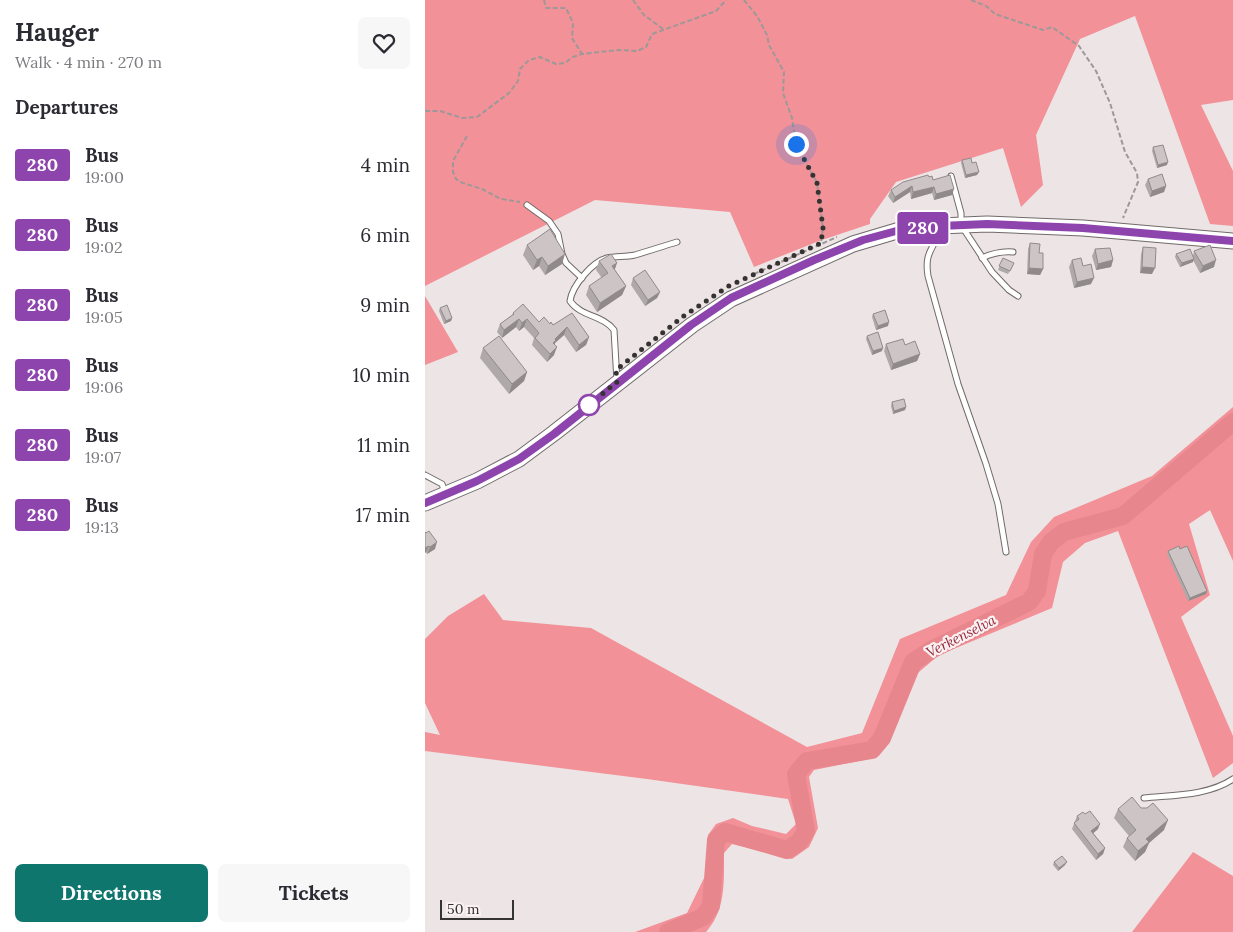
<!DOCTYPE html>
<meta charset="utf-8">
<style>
body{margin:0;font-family:Lora,serif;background:#f7f7f7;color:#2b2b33;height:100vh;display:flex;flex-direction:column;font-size:19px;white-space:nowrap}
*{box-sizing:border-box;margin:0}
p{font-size:16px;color:#7c7c81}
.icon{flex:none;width:28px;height:28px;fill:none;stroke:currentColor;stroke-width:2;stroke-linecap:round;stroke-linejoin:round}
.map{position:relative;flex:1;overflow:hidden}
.side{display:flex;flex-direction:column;background:#fff;width:425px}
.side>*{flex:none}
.badge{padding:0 10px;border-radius:4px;font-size:18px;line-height:32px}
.scale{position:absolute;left:15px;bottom:12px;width:74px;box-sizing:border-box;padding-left:5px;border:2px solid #353232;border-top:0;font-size:14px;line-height:18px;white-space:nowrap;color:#353232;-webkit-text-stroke:4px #faf2f2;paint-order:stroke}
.you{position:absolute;width:25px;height:25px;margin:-12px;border:4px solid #fff;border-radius:50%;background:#1a73e8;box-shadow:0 0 0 8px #1a73e833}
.map>.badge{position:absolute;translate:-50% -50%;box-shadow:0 0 0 2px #fff}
h2{padding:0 15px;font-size:19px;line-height:45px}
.round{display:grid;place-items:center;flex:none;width:52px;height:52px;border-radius:8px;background:#f7f7f7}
.summary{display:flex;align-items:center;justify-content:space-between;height:85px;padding:0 15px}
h1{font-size:24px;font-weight:700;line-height:38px}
.action{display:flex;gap:10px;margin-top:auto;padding:10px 15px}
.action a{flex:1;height:58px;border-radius:8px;background:#0f766e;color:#fff;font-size:20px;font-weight:700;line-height:58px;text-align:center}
.action a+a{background:#f7f7f7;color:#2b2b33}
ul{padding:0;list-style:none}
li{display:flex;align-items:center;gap:15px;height:70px;padding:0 15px}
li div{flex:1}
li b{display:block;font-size:19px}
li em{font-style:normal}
li .badge{min-width:55px;font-weight:700;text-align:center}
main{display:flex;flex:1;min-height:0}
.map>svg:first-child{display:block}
.forest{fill:#f29197}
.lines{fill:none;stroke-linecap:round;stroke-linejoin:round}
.river{stroke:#e7878d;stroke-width:18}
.lane-casing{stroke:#716a6a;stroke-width:7}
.secondary-casing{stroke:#716a6a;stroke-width:17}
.path{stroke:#9e9898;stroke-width:2;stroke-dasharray:5 2.5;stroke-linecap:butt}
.lane{stroke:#fff;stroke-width:5}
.secondary{stroke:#fff;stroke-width:15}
.wall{fill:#b0a9a9}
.shaded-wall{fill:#908a8a}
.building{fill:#cdc5c5;stroke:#908a8a}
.line-casing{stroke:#fff;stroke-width:11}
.line{stroke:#8e44ad;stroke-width:8}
.walk{stroke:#353232;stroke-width:5;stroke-dasharray:0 9}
.stop-dot{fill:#fff;stroke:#8e44ad;stroke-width:2.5}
.labels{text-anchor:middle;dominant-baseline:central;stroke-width:4.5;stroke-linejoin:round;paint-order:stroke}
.water-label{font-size:14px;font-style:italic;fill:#972639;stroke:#faf2f2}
</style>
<main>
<section class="side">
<div class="summary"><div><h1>Hauger</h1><p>Walk · 4 min · 270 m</p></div><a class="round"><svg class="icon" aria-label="heart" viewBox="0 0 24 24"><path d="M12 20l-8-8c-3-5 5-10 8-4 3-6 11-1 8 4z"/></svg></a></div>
<h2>Departures</h2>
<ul>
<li><span class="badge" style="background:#8e44ad;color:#fff">280</span><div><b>Bus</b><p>19:00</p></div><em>4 min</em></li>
<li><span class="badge" style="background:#8e44ad;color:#fff">280</span><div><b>Bus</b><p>19:02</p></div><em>6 min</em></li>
<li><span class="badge" style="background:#8e44ad;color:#fff">280</span><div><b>Bus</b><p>19:05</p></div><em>9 min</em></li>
<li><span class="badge" style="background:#8e44ad;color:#fff">280</span><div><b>Bus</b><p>19:06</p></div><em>10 min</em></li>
<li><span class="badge" style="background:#8e44ad;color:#fff">280</span><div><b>Bus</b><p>19:07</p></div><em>11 min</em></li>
<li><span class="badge" style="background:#8e44ad;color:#fff">280</span><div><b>Bus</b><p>19:13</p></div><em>17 min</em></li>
</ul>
<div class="action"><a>Directions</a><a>Tickets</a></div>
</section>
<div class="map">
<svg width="808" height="932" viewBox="0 0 808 932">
<rect width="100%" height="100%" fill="#ede5e5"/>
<g class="forest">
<polygon points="0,0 808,0 808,100 776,105 808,171 808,226 785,224 710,16 655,39 611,135 618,185 596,207 578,148 471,182 445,219 445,224 394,241 329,267 305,212 170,200 0,286"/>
<polygon points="0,296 33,352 0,365"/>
<path d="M 808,407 L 808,561 L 785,510 L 764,524 L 785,595 L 756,617 L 808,736 L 808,763 L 788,778 L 693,531 L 660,543 L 638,562 L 627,608 L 514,655 L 488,677 L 461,744 L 449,758 L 389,770 L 384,777 L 393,828 L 384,847 L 367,859 L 307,844 L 299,853 C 299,881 301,910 281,932 L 210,932 L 262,913 L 281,874 L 283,835 L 291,824 L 308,818 L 327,826 L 361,834 L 371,824 L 363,799 L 222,779 L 0,751 L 0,732 L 15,735 L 0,703 L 0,639 L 23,616 L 59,594 L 78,620 L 166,628 L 382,747 L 437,733 L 475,639 L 581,595 L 606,542 L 629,517 L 727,476 Z"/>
<polygon points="768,852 808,876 808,932 707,932"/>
</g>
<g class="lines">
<polyline class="river" points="243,932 278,917 286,906 291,840 300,832 362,850 374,842 381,831 371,774 382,761 447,750 457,738 488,662 506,650 604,602 612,591 618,554 626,542 639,532 698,516 808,422"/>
<defs>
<g id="lane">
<polyline points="526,176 536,213 536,225 567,272 584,290 593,296"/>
<polyline points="102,205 124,221 133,234 137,254 141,263 157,278"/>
<path d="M 515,229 C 509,250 499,251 503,276 L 533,384 L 561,464 L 573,504 L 581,552"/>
<path d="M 557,258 C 568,253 576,251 588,252"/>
<path d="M 192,381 L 189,330 C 178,315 156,317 145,301 C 147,286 167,262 182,258 C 191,256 201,257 210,255 C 224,251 238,246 252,242"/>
<polyline points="0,475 17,484 20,492"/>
<path d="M 719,798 C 747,795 783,796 808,779"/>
</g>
<polyline id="secondary" points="0,503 52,481 94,459 129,433 267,325 306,299 428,244 475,230 515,226 562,224 658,228 808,241"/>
</defs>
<use href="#lane" class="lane-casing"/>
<use href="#secondary" class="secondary-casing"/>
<g class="path">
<polyline points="119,0 121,8 141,8 148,23 147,38 157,54"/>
<polyline points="208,0 219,15 238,29"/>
<polyline points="319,0 332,16 342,35 344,45 359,72 358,93 367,118 371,144 392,183 398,228 396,243"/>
<polyline points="546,0 561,6 570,14 618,30 627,27 654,46 671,71 685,103 700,152 712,173 713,182 698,218"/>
<polyline points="0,111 15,111 37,118 52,117 84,93 93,81 95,69 104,60 115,57 131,64 140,63 148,57 157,54 193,50 212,51 221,47 227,34 291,11 301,0"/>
<polyline points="42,136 28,161 28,172 31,179 35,182 57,189 76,199 95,202"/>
<polyline points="329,274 412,237"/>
</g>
<use href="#lane" class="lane"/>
<use href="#secondary" class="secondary"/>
</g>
<g class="wall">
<polygon points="728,147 742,165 732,168 727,151"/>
<polygon points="537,160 547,163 552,175 540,178 536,163"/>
<polygon points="504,177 527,195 509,200 507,193 486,199 485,192 468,203 463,196 466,190"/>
<polygon points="723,179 741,186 739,192 725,197 720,185"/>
<polygon points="605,243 614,253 618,269 615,275 602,274 603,249"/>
<polygon points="102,245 137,264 120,275 114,266 108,270 98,255"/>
<polygon points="718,247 727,274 715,273 716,254"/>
<polygon points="670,249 688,260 686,267 671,270 667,256"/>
<polygon points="769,251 789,267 775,273 768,260 768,262 755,267 750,257 751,254 768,256"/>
<polygon points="578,258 588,266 583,274 573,270"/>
<polygon points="647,260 658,266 666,284 649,288 644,267"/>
<polygon points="174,261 190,270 201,286 197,295 172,312 161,295 164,286 177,278 171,270"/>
<polygon points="208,278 235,292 232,298 220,306 206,285"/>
<polygon points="15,308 27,318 26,321 19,324 14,311"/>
<polygon points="88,313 114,322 128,325 147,313 164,337 161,345 151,352 139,335 130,343 129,355 122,362 107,345 109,338 99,327 94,331 91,327 77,338 72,332 75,324 87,315"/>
<polygon points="448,314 463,326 451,330 447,317"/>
<polygon points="442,336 457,351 447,355 441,339"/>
<polygon points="461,344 480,345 495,354 492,361 466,370 459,351"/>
<polygon points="58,348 102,372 99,381 84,394 55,358"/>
<polygon points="467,402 481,407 480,410 468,414 466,406"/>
<polygon points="0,532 10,549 2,554 1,552 0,553"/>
<polygon points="755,549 781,594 763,601 742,554 743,551"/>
<polygon points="716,808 739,830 724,843 720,852 710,861 698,847 702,838 704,836 689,818 693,809"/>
<polygon points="652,816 673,829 668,833 680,848 678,854 671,860 647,829"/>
<polygon points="629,862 640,865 633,871 628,865"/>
</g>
<g class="shaded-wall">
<polygon points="743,162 742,165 732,168 733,165"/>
<polygon points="554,172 552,175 540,178 541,175"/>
<polygon points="487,186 485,192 468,203 470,197"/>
<polygon points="741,186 739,192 725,197 727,191"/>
<polygon points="509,187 507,193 486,199 488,192"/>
<polygon points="529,189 527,195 509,200 511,194"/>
<polygon points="140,254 137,264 120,275 123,266"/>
<polygon points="117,257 114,266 108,270 112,260"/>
<polygon points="769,259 768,262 755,267 757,263"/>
<polygon points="688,260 686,267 671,270 673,264"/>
<polygon points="791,260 789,267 775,273 778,266"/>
<polygon points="192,263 189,272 187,266"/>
<polygon points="717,267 730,268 727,274 715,273"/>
<polygon points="604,268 618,269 615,275 602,274"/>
<polygon points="669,278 666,284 649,288 652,282"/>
<polygon points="201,286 197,295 172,312 175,303"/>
<polygon points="235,292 232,298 220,306 223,300"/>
<polygon points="27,318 26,321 19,324 21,321"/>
<polygon points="94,319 91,327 77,338 79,330"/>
<polygon points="102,319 99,327 94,331 97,323"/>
<polygon points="464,322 463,326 451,330 453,326"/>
<polygon points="142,327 139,335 130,343 129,348 125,351 130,339"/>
<polygon points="164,337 161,345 151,352 154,345"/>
<polygon points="132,347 129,355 122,362 125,354"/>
<polygon points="458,348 457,351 447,355 448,351"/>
<polygon points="495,354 492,361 466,370 468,364"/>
<polygon points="102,372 99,381 84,394 87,384"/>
<polygon points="481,407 480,410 468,414 469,411"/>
<polygon points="12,542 10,549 2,554 5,547"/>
<polygon points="4,546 1,552 0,553 0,548"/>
<polygon points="782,591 781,594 763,601 765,598"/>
<polygon points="743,820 739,830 724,843 720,852 710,861 713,851 721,839"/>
<polygon points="675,824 673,829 664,837 666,831"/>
<polygon points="680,848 678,854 671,860 673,854"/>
<polygon points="642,862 640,865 633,871 634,868"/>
</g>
<g class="building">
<polygon points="738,145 743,162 733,165 728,147"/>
<polygon points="546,158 547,163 551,162 554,172 541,175 537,160"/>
<polygon points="737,174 741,186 727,191 723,179"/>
<polygon points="503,175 504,177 507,176 508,180 525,175 529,189 511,194 509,187 488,192 487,186 470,197 466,190 478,182"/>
<polygon points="125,229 140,254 123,266 117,257 112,260 102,245"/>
<polygon points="605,243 615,244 614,253 618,253 618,269 604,268"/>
<polygon points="785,245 791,260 778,266 769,251"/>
<polygon points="718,247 731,248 730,268 717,267"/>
<polygon points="685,248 688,260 673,264 670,249"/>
<polygon points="765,249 769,259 757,263 751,254"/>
<polygon points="186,254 192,263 187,266 201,286 175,303 164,286 183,273 174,261"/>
<polygon points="578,258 589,263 585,271 574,266"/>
<polygon points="656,258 658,266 666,264 669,278 652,282 647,260"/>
<polygon points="220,270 235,292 223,300 208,278"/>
<polygon points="98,304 114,322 119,317 125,324 126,322 128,325 147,313 164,337 154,345 142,327 130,339 131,340 128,343 132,347 125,354 110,338 114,333 102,319 97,323 94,319 79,330 75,324 89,314 88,313"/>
<polygon points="22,305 27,318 21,321 15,308"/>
<polygon points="460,310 464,322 453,326 448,314"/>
<polygon points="453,332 458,348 448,351 442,336"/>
<polygon points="74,336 102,372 87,384 58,348"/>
<polygon points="478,339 480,345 490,341 495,354 468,364 461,344"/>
<polygon points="479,399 481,407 469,411 467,402"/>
<polygon points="4,531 12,542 5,547 4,546 0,548 0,532 1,533"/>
<polygon points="754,546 755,549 762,546 782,591 765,598 743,551"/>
<polygon points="707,797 716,808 722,808 728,803 743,820 721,839 724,842 713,851 702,838 711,830 693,809"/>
<polygon points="665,811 675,824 666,831 680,848 673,854 649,823 654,819 652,816 658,812 660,814"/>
<polygon points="637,856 642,862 634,868 629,862"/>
</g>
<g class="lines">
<defs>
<polyline id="line" points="0,503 52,481 94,459 129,434 266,325 306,298 389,260 438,240 475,230 515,226 562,224 658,228 808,241"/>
</defs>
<use href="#line" class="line-casing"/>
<use href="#line" class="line"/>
<polyline class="walk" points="164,405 192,382 191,370 260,315 304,286 396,243 398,228 392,183 371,144"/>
</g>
<circle class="stop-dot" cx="164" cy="405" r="10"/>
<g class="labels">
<g class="water-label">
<text transform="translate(536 636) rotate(-27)">Verkenselva</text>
</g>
</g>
</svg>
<div class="scale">50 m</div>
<div class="you" style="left:371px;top:144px"></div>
<b class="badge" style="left:498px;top:228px;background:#8e44ad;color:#fff">280</b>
</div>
</main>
